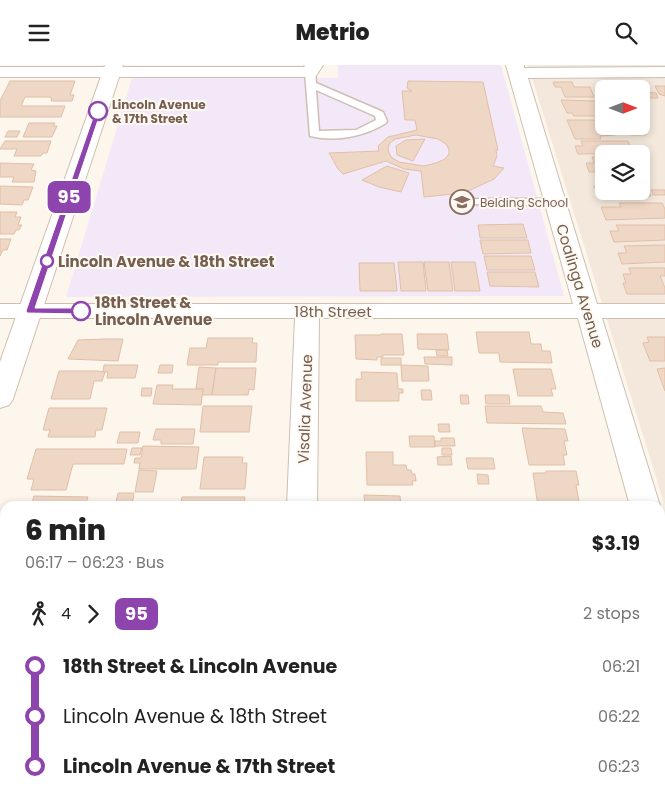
<!DOCTYPE html>
<meta charset="utf-8">
<style>
body{margin:0;font-family:Poppins,sans-serif;background:#f2f2f2;color:#222;height:100vh;display:flex;flex-direction:column;font-size:19px;white-space:nowrap}
*{box-sizing:border-box;margin:0}
p{font-size:16px;color:#767676}
.icon{flex:none;width:28px;height:28px;fill:none;stroke:currentColor;stroke-width:2;stroke-linecap:round;stroke-linejoin:round}
.map{position:relative;flex:1;overflow:hidden}
.side{position:absolute;left:0px;top:436px;width:665px;height:301px;display:flex;flex-direction:column;background:#fff;border-radius:15px 15px 0 0;box-shadow:0 2px 8px #0003}
.side>*{flex:none}
.badge{padding:0 10px;border-radius:8px;font-size:18px;line-height:32px}
.needle{width:32px;rotate:90deg}
.fabs{position:absolute;left:595px;top:15px;display:grid;gap:10px}
.fabs a{display:grid;place-items:center;width:55px;height:55px;border-radius:8px;background:#fff;box-shadow:0 2px 8px #0003;font-size:25px}
.map>.badge{position:absolute;translate:-50% -50%;box-shadow:0 0 0 2px #fff}
.legs{display:flex;align-items:center;gap:8px;height:55px;padding:0 25px;font-size:16px}
.legs p{margin-inline-start:auto}
.headline{display:flex;align-items:center;justify-content:space-between;height:85px;padding:0 25px}
h1{font-size:28px;font-weight:800;line-height:38px}
ul{padding:0 25px;list-style:none}
li{display:flex;align-items:center;gap:18px;height:50px;font-size:19px}
li i{display:grid;place-items:center;width:8px;height:100%;margin:0 6px;background:currentColor}
li i::after{content:'';width:12px;height:12px;margin:-6px;border:4px solid;border-radius:50%;background:#fff}
li p{margin-inline-start:auto}
li:first-child i{background:linear-gradient(#0000 50%,currentColor 0)}
li:last-child i{background:linear-gradient(currentColor 50%,#0000 0)}
header{display:flex;justify-content:space-between;align-items:center;height:65px;padding:0 25px;background:#fff;font-size:22px;font-weight:800}
.map>svg:first-child{display:block}
.residential{fill:#f3e8db;fill-rule:evenodd}
.education{fill:#f3e8f8}
.building{fill:#efd7c5;stroke:#e1bfa7;fill-rule:evenodd}
.lines{fill:none;stroke-linecap:round;stroke-linejoin:round}
.lane-casing{stroke:#cebfb2;stroke-width:3}
.street-casing{stroke:#cebfb2;stroke-width:2}
.secondary-casing{stroke:#d0bfb0;stroke-width:2}
.lane{fill:#fff;fill-rule:evenodd}
.street{fill:#fff;fill-rule:evenodd}
.secondary{fill:#fff;fill-rule:evenodd}
.line-1{fill:#8e44ad;stroke:#fff}
.stop-1-dot{fill:#fff;stroke:#8e44ad;stroke-width:2.5}
.labels{text-anchor:middle;dominant-baseline:central;stroke-width:4;stroke-linejoin:round;paint-order:stroke}
.far-stop-label{font-size:12px;font-weight:bold;fill:#765e50;stroke:#fefaf3;text-anchor:start}
.far-education-label{font-size:12px;fill:#785e54;stroke:#fefaf3;text-anchor:start}
.stop-label{font-size:15px;font-weight:bold;fill:#765e50;stroke:#fefaf3;text-anchor:start}
.street-label{font-size:15px;fill:#765e50;stroke:#fefaf3}
</style>
<header><svg class="icon" aria-label="menu" viewBox="0 0 24 24"><path d="M4 6h16M4 12h16M4 18h16"/></svg>Metrio<svg class="icon" aria-label="search" viewBox="0 0 24 24"><circle cx="10" cy="10" r="6"/><path d="M15 15l6 6"/></svg></header>
<div class="map">
<svg width="665" height="737" viewBox="0 0 665 737">
<rect width="100%" height="100%" fill="#fcf6ec"/>
<path class="residential" d="M 528,0 L 665,0 L 665,441 ZM 604,24 L 641,24 L 641,61 L 604,61 ZM 604,89 L 641,89 L 641,126 L 604,126 Z"/>
<polygon class="education" points="338,0 501,0 564,231 66,232 132,13 338,13"/>
<g class="building">
<polygon points="10,16 75,16 70,30 74,30 72,36 51,36 52,33 49,32 25,32 21,41 65,41 61,52 0,52 0,36"/>
<path d="M 408,16 L 483,17 L 498,85 L 496,85 L 497,91 L 493,101 L 504,103 L 494,114 L 464,128 L 424,132 L 421,106 L 404,104 L 386,96 L 343,109 L 338,104 L 329,88 L 379,86 L 378,81 L 388,72 L 417,65 L 415,55 L 405,55 L 402,26 L 412,26 L 407,23 ZM 416,70 L 438,74 L 446,79 L 449,84 L 449,89 L 445,94 L 436,98 L 424,101 L 399,97 L 391,92 L 388,85 L 389,79 L 395,74 Z"/>
<polygon points="553,17 572,17 574,22 590,22 594,32 565,32 561,22 555,22"/>
<polygon points="637,18 640,24 626,24 624,19"/>
<polygon points="655,21 665,21 665,31 659,29"/>
<polygon points="641,27 656,28 658,33 641,33"/>
<polygon points="561,35 595,36 601,51 574,51 572,48 567,48"/>
<polygon points="567,55 599,55 601,60 613,61 614,64 612,64 615,70 600,71 601,74 575,74"/>
<polygon points="29,58 55,58 53,61 57,61 52,72 23,72"/>
<polygon points="629,64 643,64 646,70 631,70"/>
<polygon points="8,66 20,66 17,72 5,72"/>
<polygon points="425,74 413,96 397,90 396,81 406,75"/>
<polygon points="5,76 51,76 47,88 43,88 41,91 14,91 17,84 0,84"/>
<polygon points="581,76 628,76 633,88 578,89 575,81 583,81"/>
<polygon points="592,92 604,92 604,107 589,107 586,98 594,98"/>
<polygon points="0,98 34,99 31,105 36,106 34,117 12,117 14,112 0,112"/>
<polygon points="387,101 409,108 401,127 379,122 362,115"/>
<polygon points="641,110 651,131 598,130 594,121 604,121 604,126 641,126"/>
<polygon points="0,121 33,122 28,135 24,135 22,140 0,139"/>
<polygon points="651,125 665,125 665,130 653,130"/>
<polygon points="619,138 662,138 665,144 665,153 606,155 601,142 621,142"/>
<polygon points="0,147 17,147 15,152 21,152 18,160 22,160 19,165 16,165 14,169 0,169"/>
<polygon points="523,159 527,173 480,173 478,160"/>
<polygon points="616,160 665,160 665,175 614,177 610,166 619,166"/>
<polygon points="0,174 11,174 7,185 3,185 0,191"/>
<polygon points="480,175 528,175 531,188 483,189"/>
<polygon points="665,180 665,197 622,199 618,188 627,188 624,181"/>
<polygon points="484,191 531,191 535,205 487,205"/>
<polygon points="398,197 423,197 426,226 401,226"/>
<polygon points="424,197 449,197 453,226 428,226"/>
<polygon points="451,197 475,197 480,226 455,226"/>
<polygon points="359,198 394,198 397,226 360,226"/>
<polygon points="629,203 665,203 665,211 660,211 665,223 665,229 627,229 623,218 626,218 623,209 631,209"/>
<polygon points="487,207 535,207 539,222 490,221"/>
<polygon points="476,267 529,267 531,279 541,279 542,286 550,286 552,298 500,297 499,288 479,288"/>
<polygon points="381,269 402,269 404,290 383,290 383,292 377,292 377,295 356,294 355,270 380,270"/>
<polygon points="417,269 447,269 449,285 418,284"/>
<polygon points="647,272 665,272 665,296 650,296 643,278 649,277"/>
<polygon points="208,273 253,273 252,278 257,278 256,297 218,297 218,300 187,300 190,283 206,283"/>
<polygon points="105,274 123,274 118,296 68,294 78,275"/>
<polygon points="436,285 447,285 448,291 437,291"/>
<polygon points="424,292 452,292 452,300 425,299"/>
<rect x="381" y="293" width="20" height="7"/>
<polygon points="104,300 138,300 135,313 107,313 108,307 103,307"/>
<polygon points="160,300 173,300 172,308 158,308"/>
<polygon points="401,300 428,301 429,316 402,316"/>
<polygon points="199,302 216,303 212,330 202,330 203,324 196,324"/>
<polygon points="216,303 256,303 254,325 249,324 248,330 212,330"/>
<polygon points="665,303 665,326 657,304"/>
<polygon points="513,304 551,304 556,324 551,324 553,331 518,331"/>
<polygon points="59,306 97,306 105,307 102,316 94,316 90,334 51,334"/>
<polygon points="361,307 397,308 398,324 403,324 403,328 399,328 399,336 356,336 356,314 362,314"/>
<polygon points="157,320 173,320 172,324 203,324 201,340 153,339"/>
<polygon points="142,323 152,323 151,331 141,331"/>
<polygon points="421,325 431,325 432,335 422,335"/>
<polygon points="460,330 468,330 469,339 461,339"/>
<polygon points="485,330 509,330 510,339 486,339"/>
<polygon points="203,341 252,341 249,367 200,367"/>
<polygon points="485,341 541,341 543,347 563,348 566,359 487,358"/>
<polygon points="49,343 107,343 102,365 96,365 95,372 48,372 50,365 43,365"/>
<polygon points="438,359 449,359 450,367 439,367"/>
<polygon points="522,363 565,364 568,376 564,376 567,390 563,390 565,400 529,400"/>
<polygon points="156,364 195,364 193,379 161,379 161,375 153,375"/>
<polygon points="120,367 140,367 138,378 117,378"/>
<polygon points="409,371 434,371 435,382 410,382"/>
<polygon points="441,373 454,373 455,381 435,381 435,376 441,376"/>
<polygon points="143,381 199,382 196,404 139,404 140,398 134,398 135,393 141,393"/>
<polygon points="132,383 142,383 140,390 130,390"/>
<polygon points="442,383 451,383 452,390 442,390"/>
<polygon points="36,384 127,384 124,399 73,399 66,425 31,425 34,414 27,414"/>
<polygon points="366,387 393,387 393,400 406,400 407,405 411,405 412,409 415,409 416,416 412,416 413,420 367,420"/>
<polygon points="451,391 452,400 438,400 437,392"/>
<polygon points="204,392 243,392 242,398 247,398 245,424 200,424"/>
<polygon points="466,393 493,393 495,404 468,404"/>
<polygon points="139,405 157,406 153,427 135,427"/>
<polygon points="546,406 576,406 579,420 576,420 579,437 574,437 575,441 538,441 533,408 546,408"/>
<polygon points="477,409 488,410 489,419 478,419"/>
<polygon points="118,428 134,428 132,441 115,441"/>
<polygon points="364,430 400,431 401,441 360,441 365,441"/>
<polygon points="34,431 88,432 85,441 24,441 31,441"/>
<polygon points="182,432 245,432 244,441 180,441"/>
<polygon points="5,495 5,531 0,531 0,512"/>
<rect x="0" y="538" width="5" height="47"/>
<rect x="0" y="599" width="5" height="59"/>
<polygon points="0,674 5,674 5,687 0,708"/>
<polygon points="0,709 5,709 5,732 18,732 17,735 0,735"/>
<polygon points="168,732 219,732 219,737 167,737"/>
<rect x="369" y="732" width="64" height="5"/>
<polygon points="609,732 642,732 642,737 610,737"/>
</g>
<g class="lines">
<defs>
<g id="lane">
<path d="M 310,4 L 315,7 L 316,18 L 383,47 L 387,56 L 386,58 C 364,72 335,77 310,71 L 305,7 ZM 316,25 L 375,51 L 376,55 L 356,65 L 319,66 Z"/>
<polygon points="468,134 554,134 560,137 554,140 464,139 462,137 464,135"/>
</g>
<g id="street">
<polygon points="305,0 323,0 316,11 310,12 0,12 0,2 304,2"/>
<polygon points="506,0 524,0 524,3 665,2 665,12 528,13 597,239 665,239 665,253 602,253 660,441 630,441 578,253 319,253 317,441 287,441 295,253 0,253 0,239 573,239"/>
<polygon points="660,481 665,482 665,522 660,520"/>
<rect x="275" y="732" width="38" height="5"/>
</g>
<polygon id="secondary" points="105,0 123,0 13,334 9,340 0,343 0,297"/>
</defs>
<use href="#lane" class="lane-casing"/>
<use href="#street" class="street-casing"/>
<use href="#secondary" class="secondary-casing"/>
<use href="#lane" class="lane"/>
<use href="#street" class="street"/>
<use href="#secondary" class="secondary"/>
</g>
<polygon class="line-1" points="96,44 101,46 35,243 81,243 85,246 81,249 27,248 26,246"/>
<defs>
<symbol id="school-ring" viewBox="-11 -11 22 22"><circle r="9.5" fill="#fefaf3" stroke="#8d6e63" stroke-width="1.5"/><path d="M0-5L7-2L0 1L-7-2ZM-4 1L0 2.5L4 1V4Q0 6-4 4Z" fill="#8d6e63"/></symbol>
</defs>
<g fill-rule="evenodd">
<use href="#school-ring" x="448" y="123" width="28" height="28"/>
</g>
<g class="stop-1-dot">
<circle cx="98" cy="46" r="9"/>
<circle cx="47" cy="196" r="6"/>
<circle cx="81" cy="246" r="9"/>
</g>
<g class="labels">
<g class="far-stop-label">
<text x="112" y="39">Lincoln Avenue<tspan x="112" dy="14">&amp; 17th Street</tspan></text>
</g>
<g class="far-education-label">
<text x="480" y="137">Belding School</text>
</g>
<g class="stop-label">
<text x="58" y="196">Lincoln Avenue &amp; 18th Street</text>
<text x="95" y="237">18th Street &amp;<tspan x="95" dy="17">Lincoln Avenue</tspan></text>
</g>
<g class="street-label">
<text transform="translate(580 221) rotate(73)">Coalinga Avenue</text>
<text x="333" y="246">18th Street</text>
<text transform="translate(305 344) rotate(-88)">Visalia Avenue</text>
</g>
</g>
</svg>
<div class="fabs">
<a><svg class="needle" viewBox="-14 -14 28 28"><path d="M0-13l5 13h-10z" fill="#e53935"/><path d="M0 13l5-13h-10z" fill="#767676"/></svg></a>
<a><svg class="icon" aria-label="layers" viewBox="0 0 24 24"><path d="M12 4l9 5-9 5-9-5zM3 14l9 5 9-5"/></svg></a>
</div>
<b class="badge" style="left:69px;top:132px;background:#8e44ad;color:#fff">95</b>
<section class="side">
<div class="headline"><div><h1>6 min</h1><p>06:17 – 06:23 · Bus</p></div><b>$3.19</b></div>
<div class="legs"><svg class="icon" aria-label="walk" viewBox="0 0 24 24"><circle cx="13" cy="4" r="2"/><path d="M13 8l-2 6 4 7M11 14l-3 7M7 12l3-4h3l4 4"/></svg>4<svg class="icon" aria-label="forward" viewBox="0 0 24 24"><path d="M9 5l7 7-7 7"/></svg><b class="badge" style="background:#8e44ad;color:#fff">95</b><p>2 stops</p></div>
<ul>
<li><i style="color:#8e44ad"></i><b>18th Street &amp; Lincoln Avenue</b><p>06:21</p></li>
<li><i style="color:#8e44ad"></i><span>Lincoln Avenue &amp; 18th Street</span><p>06:22</p></li>
<li><i style="color:#8e44ad"></i><b>Lincoln Avenue &amp; 17th Street</b><p>06:23</p></li>
</ul>
</section>
</div>
